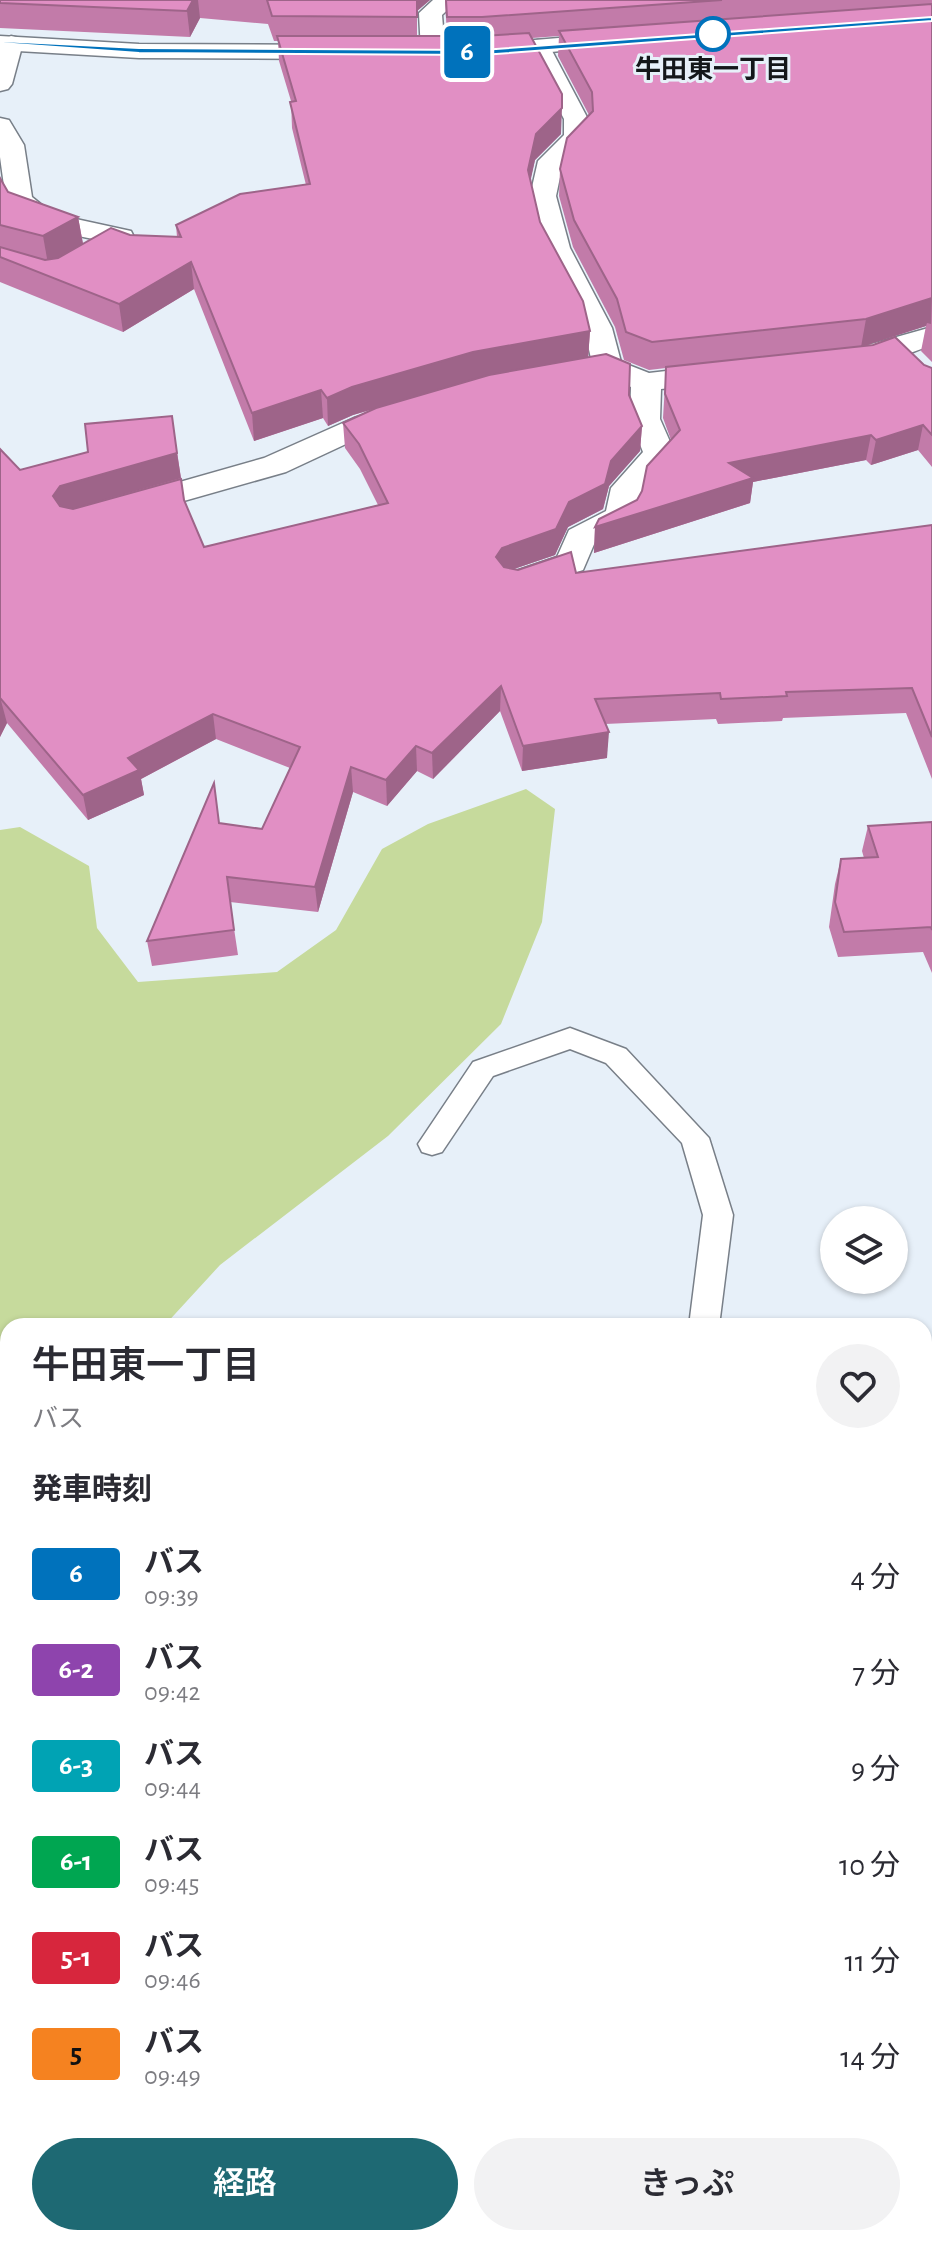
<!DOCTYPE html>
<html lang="ja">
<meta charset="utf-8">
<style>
body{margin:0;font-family:"Alegreya Sans","Noto Sans JP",sans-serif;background:#f2f2f3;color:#2b2b33;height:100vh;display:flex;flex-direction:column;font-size:30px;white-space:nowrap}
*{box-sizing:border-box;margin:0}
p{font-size:26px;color:#7c7c81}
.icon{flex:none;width:44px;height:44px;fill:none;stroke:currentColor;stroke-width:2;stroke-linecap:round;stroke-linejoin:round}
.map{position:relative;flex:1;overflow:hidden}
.panel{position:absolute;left:0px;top:1318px;width:932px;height:928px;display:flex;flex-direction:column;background:#fff;border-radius:24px 24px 0 0;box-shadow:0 2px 6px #0004}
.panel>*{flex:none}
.badge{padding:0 16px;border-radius:6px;font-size:28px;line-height:52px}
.fabs{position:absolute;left:820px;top:1206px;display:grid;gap:16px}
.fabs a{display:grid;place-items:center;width:88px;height:88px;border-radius:50%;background:#fff;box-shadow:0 2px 6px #0004;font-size:40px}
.map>.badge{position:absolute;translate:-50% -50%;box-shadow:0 0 0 4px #fff}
h2{padding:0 32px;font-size:30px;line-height:72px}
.round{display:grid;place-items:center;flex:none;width:84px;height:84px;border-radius:42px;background:#f2f2f3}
.summary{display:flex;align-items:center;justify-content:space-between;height:136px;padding:0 32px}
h1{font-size:38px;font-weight:600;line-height:60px}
.button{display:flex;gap:16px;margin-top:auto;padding:16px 32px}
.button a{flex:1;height:92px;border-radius:48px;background:#1e6973;color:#fff;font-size:32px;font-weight:600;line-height:92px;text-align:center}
.button a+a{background:#f2f2f3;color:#2b2b33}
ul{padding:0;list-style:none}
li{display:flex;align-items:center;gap:24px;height:96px;padding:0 32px}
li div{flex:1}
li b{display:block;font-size:30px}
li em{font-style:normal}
li .badge{min-width:88px;font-weight:700;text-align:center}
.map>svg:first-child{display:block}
.green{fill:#c6da9c}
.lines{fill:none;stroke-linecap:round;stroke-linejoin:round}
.service-casing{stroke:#787f88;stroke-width:3}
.minor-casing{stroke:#787f88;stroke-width:3}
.tertiary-casing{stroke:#787f88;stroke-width:3}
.service{fill:#fff;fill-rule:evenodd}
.minor{fill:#fff;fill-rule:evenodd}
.tertiary{fill:#fff;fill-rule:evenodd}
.wall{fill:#c27ba9}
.shaded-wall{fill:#9e6489}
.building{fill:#e18fc4;stroke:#9e6489;stroke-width:2}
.line{fill:#0072bc;stroke:#fff;stroke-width:2}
.stop-dot{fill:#fff;stroke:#0072bc;stroke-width:4}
.labels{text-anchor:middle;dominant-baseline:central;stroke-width:6;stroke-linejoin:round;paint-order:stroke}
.far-stop-label{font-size:26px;font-weight:bold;fill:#14171a;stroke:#e7f0f9}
</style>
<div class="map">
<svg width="932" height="2246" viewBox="0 0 932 2246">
<rect width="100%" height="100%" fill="#e7f0f9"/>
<polygon class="green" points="526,789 555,809 542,922 501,1024 388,1136 220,1265 164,1326 8,1326 8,1864 0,1885 0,830 20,827 89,866 97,928 138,982 277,972 336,930 382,849 428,824"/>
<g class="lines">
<defs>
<g id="service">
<polygon points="570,1028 626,1049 709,1138 733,1215 719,1326 689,1326 703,1215 682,1143 606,1063 570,1049 493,1076 442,1152 432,1155 422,1152 418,1144 473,1062"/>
<polygon points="924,1952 932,1955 932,2042 924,2039"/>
<polygon points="265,2238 319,2238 316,2246 262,2246"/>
</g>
<g id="minor">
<polygon points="433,0 458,0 442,15 445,52 441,57 425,57 421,52 419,13"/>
<polygon points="11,36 19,38 23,43 12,84 8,89 0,91 0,42"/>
<polygon points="538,40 546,42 550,47 588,119 589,137 563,163 556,196 570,248 612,328 621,362 649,373 726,364 736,367 741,373 736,379 726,382 661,389 660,419 675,453 642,490 637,516 632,523 595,542 583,570 519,591 507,588 502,581 507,574 557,557 569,530 606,511 611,488 643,452 630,419 631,387 598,373 593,367 584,328 542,248 530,196 538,161 564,135 564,119 526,47 530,42"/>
<path d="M 0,118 L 9,120 L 24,145 L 32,197 L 53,214 L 131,231 L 134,237 L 131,243 L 61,283 L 51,285 L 0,270 L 0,253 L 48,267 L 97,240 C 64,232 27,230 6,200 L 0,157 Z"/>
<path d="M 932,327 L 932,345 C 903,355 866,374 836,366 L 831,360 L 836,354 Z"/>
<polygon points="399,405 410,408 414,414 410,420 376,430 286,472 124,518 113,515 108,508 113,501 264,458 354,418"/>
</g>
<g id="tertiary">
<polygon points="618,33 626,35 630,40 626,45 476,59 468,57 464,52 468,47 476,45"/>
<polygon points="0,36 139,44 339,45 347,47 351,52 347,57 339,59 139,58 0,50"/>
</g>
</defs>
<use href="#service" class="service-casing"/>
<use href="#minor" class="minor-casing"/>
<use href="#tertiary" class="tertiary-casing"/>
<use href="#service" class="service"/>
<use href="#minor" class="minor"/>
<use href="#tertiary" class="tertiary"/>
</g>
<g class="wall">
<polygon points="0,0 430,0 417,11 417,36 447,36 445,0 932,0 932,362 921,351 926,326 863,346 932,368 932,467 918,450 871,465 866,460 753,482 750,503 594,553 595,527 637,500 671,440 663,418 666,368 649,370 624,360 615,327 573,247 559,196 560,169 589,115 558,56 559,36 532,38 561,134 535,160 530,181 540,222 590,331 588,358 629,395 642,426 640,451 609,486 603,509 568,527 555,555 514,569 576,573 932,525 932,779 906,713 783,718 782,721 718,724 716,719 605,724 607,758 522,771 500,711 433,779 417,771 387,806 353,792 318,912 230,902 238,955 152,966 147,941 220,823 262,829 290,768 216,739 141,779 144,795 88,820 7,723 0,737 0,449 20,470 88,452 172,416 184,500 204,547 378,505 360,469 345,448 343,423 373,409 353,415 328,426 323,418 254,441 194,289 123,332 0,282 0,178 8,192 78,217 83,244 130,235 177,237 176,225 306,185 292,128 291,101 279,61 278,41 274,41 268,24 200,18 190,37 0,28"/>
<polygon points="932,822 932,973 923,952 838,957 829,927 835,884 841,859 864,858 862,851 868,826"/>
<polygon points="924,1586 932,1586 932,1786 924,1787"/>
<polygon points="452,2238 919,2238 898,2246 848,2246 845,2238 828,2246 445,2246 445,2242"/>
</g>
<g class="shaded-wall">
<polygon points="193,0 198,0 200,18 190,37 187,11"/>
<polygon points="417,0 430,0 417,11"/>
<polygon points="562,108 561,134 535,160 527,197 528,170 536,134"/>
<polygon points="78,217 83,244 48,264 43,236"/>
<polygon points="191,262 194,289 123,332 119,304"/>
<polygon points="932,298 931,324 927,323 926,326 861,347 866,319"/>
<polygon points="590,331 588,359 472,380 353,415 328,426 327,398 352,387 473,352"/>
<polygon points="321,390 323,418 254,441 252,413"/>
<polygon points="923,425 918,450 871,465 876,440"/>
<polygon points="642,426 640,451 609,486 603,509 568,527 555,555 502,573 496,557 502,548 569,502 611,461"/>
<polygon points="871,435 866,460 753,482 750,503 594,553 595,527 729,463"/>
<polygon points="177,453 181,478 65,511 53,496 60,486"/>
<polygon points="501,686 500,711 433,779 432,753"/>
<polygon points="0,697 7,723 0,737"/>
<polygon points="213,714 216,739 141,779 144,795 88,820 83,795 128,758"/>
<polygon points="609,732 607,758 522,771 523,746"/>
<polygon points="416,746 417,771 387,806 386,780"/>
<polygon points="351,767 353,792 318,912 315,887"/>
<polygon points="60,2238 70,2238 71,2246 45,2246"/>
<polygon points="839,2238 845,2238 828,2246 821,2246"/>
<polygon points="911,2238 919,2238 898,2246 891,2246"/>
</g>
<g class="building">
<polygon points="0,0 193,0 187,11 0,3"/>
<polygon points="267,0 417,0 417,17 272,16"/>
<polygon points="446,0 722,0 482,17 447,17"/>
<polygon points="932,4 932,298 866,319 652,342 626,332 617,299 574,220 560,169 567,138 593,111 592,92 559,31"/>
<polygon points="529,33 562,94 562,108 536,134 528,170 540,222 583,301 590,331 473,352 352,387 327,398 321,390 252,413 191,262 119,304 0,257 0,247 45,260 58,258 111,228 130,235 181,237 176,225 240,194 310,184 290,102 296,101 277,36 482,36"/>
<polygon points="0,178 8,192 78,217 43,236 0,225"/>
<polygon points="895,337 924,365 932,368 932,435 923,425 876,440 871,435 729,463 753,478 595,527 599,519 637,500 642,491 647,466 680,430 665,394 666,367 873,345"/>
<polygon points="606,354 630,364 629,395 642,426 611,461 605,484 569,502 556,529 502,548 496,557 504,567 518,570 571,552 576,573 932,525 932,737 912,688 786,692 787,696 721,699 720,693 595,699 609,732 523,746 501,686 432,753 416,746 386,780 351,767 315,887 227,877 234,930 147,941 214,783 219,823 262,829 300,747 213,714 128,758 139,770 83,795 0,698 0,449 20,470 88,452 85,424 172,416 177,453 60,486 53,496 60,506 73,509 181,479 184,500 204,547 388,503 359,444 343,423 376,408 489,375"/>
<polygon points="932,822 932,930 931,927 844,932 835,902 841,859 878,857 868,826"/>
<polygon points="924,1586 932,1586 932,1770 927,1771 924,1758"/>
<polygon points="8,1976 8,2238 60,2238 60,2242 45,2246 0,2246 0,1978"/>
<polygon points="924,2180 932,2199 932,2230 924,2233"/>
<polygon points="452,2238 839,2238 821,2246 446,2246 445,2242"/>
<polygon points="859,2238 911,2238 891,2246 862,2246"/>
</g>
<polygon class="line" points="932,17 932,21 482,55 139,53 0,43 0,41 139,48 482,50"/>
<circle class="stop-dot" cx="713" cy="34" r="16"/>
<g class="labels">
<g class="far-stop-label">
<text x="713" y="70">牛田東一丁目</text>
</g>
</g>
</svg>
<div class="fabs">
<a><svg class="icon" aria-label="layers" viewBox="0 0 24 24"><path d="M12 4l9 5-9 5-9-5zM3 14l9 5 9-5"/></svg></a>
</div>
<b class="badge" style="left:467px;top:52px;background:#0072bc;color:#fff">6</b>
<section class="panel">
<div class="summary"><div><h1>牛田東一丁目</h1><p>バス</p></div><a class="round"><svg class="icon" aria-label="heart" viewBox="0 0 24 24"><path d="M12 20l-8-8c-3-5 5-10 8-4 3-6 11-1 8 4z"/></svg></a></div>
<h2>発車時刻</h2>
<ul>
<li><span class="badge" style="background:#0072bc;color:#fff">6</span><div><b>バス</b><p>09:39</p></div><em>4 分</em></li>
<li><span class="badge" style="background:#8e44ad;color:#fff">6-2</span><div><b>バス</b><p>09:42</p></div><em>7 分</em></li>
<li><span class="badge" style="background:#00a3b4;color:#fff">6-3</span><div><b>バス</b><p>09:44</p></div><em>9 分</em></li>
<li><span class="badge" style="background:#00a651;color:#fff">6-1</span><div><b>バス</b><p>09:45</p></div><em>10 分</em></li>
<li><span class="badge" style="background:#d7263d;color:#fff">5-1</span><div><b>バス</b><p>09:46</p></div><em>11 分</em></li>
<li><span class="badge" style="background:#f58220;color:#111">5</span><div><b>バス</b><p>09:49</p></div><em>14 分</em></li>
</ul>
<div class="button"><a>経路</a><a>きっぷ</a></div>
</section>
</div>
